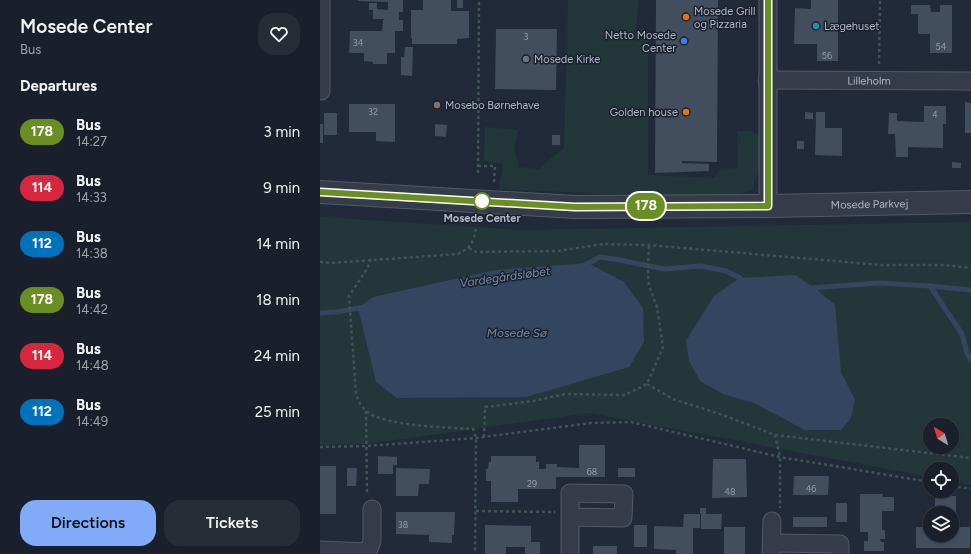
<!DOCTYPE html>
<meta charset="utf-8">
<style>
body{margin:0;font-family:Figtree,sans-serif;background:#262d37;color:#f1f3f6;height:100vh;display:flex;flex-direction:column;font-size:15px;white-space:nowrap}
*{box-sizing:border-box;margin:0}
p{font-size:13px;color:#9fa3a9}
.icon{flex:none;width:22px;height:22px;fill:none;stroke:currentColor;stroke-width:2;stroke-linecap:round;stroke-linejoin:round}
.map{position:relative;flex:1;overflow:hidden}
.details{display:flex;flex-direction:column;background:#19202b;width:320px}
.details>*{flex:none}
.badge{padding:0 8px;border-radius:13px;font-size:14px;line-height:26px}
.needle{width:26px;rotate:322deg}
.tools{position:absolute;left:603px;top:418px;display:grid;gap:8px}
.tools a{display:grid;place-items:center;width:36px;height:36px;border-radius:50%;background:#19202b;box-shadow:0 1px 3px #0004,0 0 0 1px #373e47;font-size:20px}
.map>.badge{position:absolute;translate:-50% -50%;box-shadow:0 0 0 2px #fff}
h2{padding:0 20px;font-size:15px;line-height:36px}
.round{display:grid;place-items:center;flex:none;width:42px;height:42px;border-radius:16px;background:#262d37}
.summary{display:flex;align-items:center;justify-content:space-between;height:68px;padding:0 20px}
h1{font-size:19px;font-weight:600;line-height:30px}
.cta{display:flex;gap:8px;margin-top:auto;padding:8px 20px}
.cta a{flex:1;height:46px;border-radius:16px;background:#81abf8;color:#111;font-size:16px;font-weight:600;line-height:46px;text-align:center}
.cta a+a{background:#262d37;color:#f1f3f6}
ul{padding:0;list-style:none}
li{display:flex;align-items:center;gap:12px;height:56px;padding:0 20px}
li div{flex:1}
li b{display:block;font-size:15px}
li em{font-style:normal}
li .badge{min-width:44px;font-weight:700;text-align:center}
main{display:flex;flex:1;min-height:0}
.map>svg:first-child{display:block}
.green{fill:#23373a;fill-rule:evenodd}
.water{fill:#344560}
.lines{fill:none;stroke-linecap:round;stroke-linejoin:round}
.stream{stroke:#344560;stroke-width:5}
.building{fill:#424d5e}
.minor-casing{stroke:#525a67;stroke-width:19}
.tertiary-casing{stroke:#525a67;stroke-width:24}
.path{stroke:#405457;stroke-width:2.5;stroke-dasharray:3 3;stroke-linecap:butt}
.minor{stroke:#343c49;stroke-width:17}
.tertiary{stroke:#343c49;stroke-width:22}
.line-casing{stroke:#fff;stroke-width:9}
.line{stroke:#6b8e23;stroke-width:6}
.food-dot{fill:#e8710a;stroke:#1a212e;stroke-width:1.5}
.culture-dot{fill:#0f9aa8;stroke:#1a212e;stroke-width:1.5}
.shop-dot{fill:#3f7fe0;stroke:#1a212e;stroke-width:1.5}
.worship-dot{fill:#6b7280;stroke:#1a212e;stroke-width:1.5}
.education-dot{fill:#8d6e63;stroke:#1a212e;stroke-width:1.5}
.stop-dot{fill:#fff;stroke:#6b8e23;stroke-width:2}
.labels{text-anchor:middle;dominant-baseline:central;stroke-width:3;stroke-linejoin:round;paint-order:stroke}
.number-label{font-size:9px;fill:#949cac}
.poi-label{font-size:11px;fill:#afb7c6;stroke:#1a212e;text-anchor:start}
.street-label{font-size:11px;fill:#afb7c6;stroke:#1a212e}
.stop-label{font-size:11px;font-weight:bold;fill:#afb7c6;stroke:#1a212e}
.water-label{font-size:12px;font-style:italic;fill:#768dae;stroke:#1a212e}
</style>
<main>
<section class="details">
<div class="summary"><div><h1>Mosede Center</h1><p>Bus</p></div><a class="round"><svg class="icon" aria-label="heart" viewBox="0 0 24 24"><path d="M12 20l-8-8c-3-5 5-10 8-4 3-6 11-1 8 4z"/></svg></a></div>
<h2>Departures</h2>
<ul>
<li><span class="badge" style="background:#6b8e23;color:#fff">178</span><div><b>Bus</b><p>14:27</p></div><em>3 min</em></li>
<li><span class="badge" style="background:#d7263d;color:#fff">114</span><div><b>Bus</b><p>14:33</p></div><em>9 min</em></li>
<li><span class="badge" style="background:#0072bc;color:#fff">112</span><div><b>Bus</b><p>14:38</p></div><em>14 min</em></li>
<li><span class="badge" style="background:#6b8e23;color:#fff">178</span><div><b>Bus</b><p>14:42</p></div><em>18 min</em></li>
<li><span class="badge" style="background:#d7263d;color:#fff">114</span><div><b>Bus</b><p>14:48</p></div><em>24 min</em></li>
<li><span class="badge" style="background:#0072bc;color:#fff">112</span><div><b>Bus</b><p>14:49</p></div><em>25 min</em></li>
</ul>
<div class="cta"><a>Directions</a><a>Tickets</a></div>
</section>
<div class="map">
<svg width="651" height="554" viewBox="0 0 651 554">
<rect width="100%" height="100%" fill="#212a39"/>
<g class="green">
<polygon points="248,0 319,0 316,28 328,32 328,175 394,178 400,170 418,168 417,131 432,131 440,137 441,164 432,190 407,199 179,189 183,164 164,161 165,127 198,130 194,148 199,167 218,169 244,148"/>
<path d="M 0,217 L 200,230 L 651,222 L 651,485 L 632,481 L 632,469 L 610,469 L 610,477 L 269,413 L 46,444 L 0,445 ZM 610,425 L 632,425 L 632,447 L 610,447 Z"/>
</g>
<g class="water">
<polygon points="268,263 304,282 323,308 324,342 309,367 206,397 77,398 56,382 38,308 53,297 176,270"/>
<polygon points="475,275 497,290 515,305 521,372 535,400 531,418 521,430 485,430 434,403 403,394 380,381 369,361 366,341 394,296 420,278"/>
</g>
<g class="lines">
<g class="stream">
<polyline points="263,266 280,257 300,260 344,269 381,266 406,271 420,278 424,283"/>
<polyline points="610,286 642,334 647,353 651,360"/>
<polyline points="490,288 559,283 610,286 651,290"/>
<polyline points="0,313 16,312 45,307"/>
</g>
</g>
<g class="building">
<polygon points="38,0 83,0 83,12 79,12 79,20 83,20 83,31 75,31 75,53 67,53 67,64 53,64 53,62 44,61 44,53 29,53 30,31 62,31 63,20 64,20 64,19 53,19 53,10 49,10 49,3 57,3 57,9 68,10 68,2 38,1"/>
<polygon points="103,0 131,0 131,11 149,11 149,38 137,39 137,44 92,44 92,38 91,38 91,10 103,10"/>
<rect x="137" y="0" width="6" height="8"/>
<polygon points="336,0 398,0 397,162 362,161 362,163 389,164 389,171 335,173"/>
<polygon points="491,0 518,0 518,61 497,61 497,44 474,44 475,8 491,9"/>
<polygon points="591,5 610,5 611,12 620,12 620,5 632,5 632,53 610,53 610,34 598,34 598,14 591,14"/>
<polygon points="176,29 237,29 236,90 175,89"/>
<polygon points="85,47 93,47 92,76 81,75 81,57 84,57"/>
<polygon points="645,102 651,103 651,133 645,133"/>
<polygon points="29,104 75,104 75,142 56,141 56,132 29,132"/>
<polygon points="604,106 626,106 626,124 623,124 623,148 588,147 588,157 576,157 575,134 568,134 569,113 577,113 577,121 604,122"/>
<polygon points="485,112 493,113 493,119 485,119"/>
<polygon points="496,112 505,112 505,128 522,128 522,156 495,155"/>
<rect x="4" y="113" width="13" height="22"/>
<rect x="0" y="124" width="3" height="19"/>
<polygon points="115,124 127,125 126,137 115,136"/>
<rect x="232" y="135" width="8" height="10"/>
<rect x="477" y="141" width="7" height="8"/>
<polygon points="632,162 641,163 641,168 632,168"/>
<polygon points="259,445 285,445 285,477 236,477 236,489 198,489 198,502 171,502 171,481 166,481 166,469 168,469 169,462 171,461 171,456 216,456 216,462 219,462 219,469 226,469 226,464 237,464 237,467 259,468"/>
<polygon points="58,456 77,457 77,465 73,465 73,474 58,474"/>
<polygon points="393,459 426,459 427,497 392,498"/>
<rect x="0" y="466" width="16" height="48"/>
<polygon points="27,468 37,468 36,486 27,486"/>
<polygon points="76,468 110,469 109,484 99,484 98,496 76,496"/>
<rect x="298" y="468" width="17" height="9"/>
<polygon points="474,476 509,476 508,495 473,495"/>
<polygon points="540,494 563,494 562,497 574,497 574,511 562,511 562,530 565,530 565,539 560,539 561,542 564,542 564,551 544,551 544,541 548,541 548,532 540,532"/>
<polygon points="615,496 636,496 636,527 650,527 650,548 596,548 596,527 610,527 610,535 632,535 632,513 615,513"/>
<rect x="516" y="503" width="11" height="19"/>
<polygon points="380,508 386,508 386,514 402,514 401,529 381,529 381,513 380,513"/>
<polygon points="76,512 135,512 134,535 132,535 132,543 109,542 109,535 76,534"/>
<polygon points="364,514 380,514 380,528 373,528 373,554 356,554 356,550 334,549 334,526 363,527"/>
<rect x="473" y="517" width="34" height="10"/>
<polygon points="165,525 211,526 211,542 220,542 220,554 205,554 205,547 186,547 186,554 165,554"/>
<rect x="314" y="525" width="13" height="22"/>
<rect x="404" y="527" width="21" height="27"/>
<rect x="273" y="546" width="24" height="8"/>
</g>
<g class="lines">
<defs>
<g id="minor">
<polyline points="1,0 1,91"/>
<path id="s1" d="M 447,80 L 651,81"/>
<polyline points="448,206 448,0"/>
<polyline points="452,543 520,544 520,554"/>
<polyline points="0,550 47,552"/>
<polyline points="47,554 52,541 52,509"/>
<polyline points="250,554 250,493 304,494 303,518 250,517"/>
<polyline points="451,554 452,521"/>
</g>
<g id="tertiary">
<path id="s2" d="M 0,192 L 255,207 L 448,206 L 651,202"/>
</g>
</defs>
<use href="#minor" class="minor-casing"/>
<use href="#tertiary" class="tertiary-casing"/>
<g class="path">
<polyline points="559,64 560,0"/>
<polyline points="158,166 175,166 174,183"/>
<polyline points="158,173 159,0"/>
<polyline points="149,248 156,252 238,251 283,244 329,245 561,265 624,265 651,268"/>
<path d="M 51,259 L 47,269 L 29,296 L 36,394 C 38,400 40,405 45,410 C 64,427 127,427 153,429 L 156,438 L 155,554"/>
<path d="M 0,262 L 11,263 L 138,254 C 151,247 153,243 156,229"/>
<polyline points="327,384 353,399 403,415 455,435 460,457 460,508"/>
<polyline points="46,411 47,494"/>
<polyline points="455,435 651,458"/>
<polyline points="164,437 165,407 213,401 245,394 305,395 327,384 343,347 337,307 329,286 328,273 329,245"/>
<polyline points="0,447 47,446 156,438 271,423 311,422 460,457 610,482"/>
<polyline points="632,486 651,489"/>
<polyline points="156,511 235,512"/>
</g>
<use href="#minor" class="minor"/>
<use href="#tertiary" class="tertiary"/>
</g>
<g class="lines">
<defs>
<polyline id="line" points="0,192 255,207 448,206 448,0"/>
</defs>
<use href="#line" class="line-casing"/>
<use href="#line" class="line"/>
</g>
<g class="food-dot">
<circle cx="366" cy="17" r="4"/>
<circle cx="366" cy="112" r="4"/>
</g>
<circle class="culture-dot" cx="496" cy="26" r="4"/>
<circle class="shop-dot" cx="364" cy="41" r="4"/>
<circle class="worship-dot" cx="206" cy="59" r="4"/>
<circle class="education-dot" cx="117" cy="105" r="4"/>
<circle class="stop-dot" cx="162" cy="201" r="8"/>
<g class="labels">
<g class="number-label">
<text x="206" y="36">3</text>
<text x="38" y="42">34</text>
<text x="621" y="46">54</text>
<text x="507" y="55">56</text>
<text x="53" y="111">32</text>
<text x="615" y="114">4</text>
<text x="272" y="471">68</text>
<text x="212" y="483">29</text>
<text x="491" y="488">46</text>
<text x="410" y="491">48</text>
<text x="83" y="524">38</text>
</g>
<g class="poi-label">
<text x="374" y="11">Mosede Grill<tspan x="374" dy="13">og Pizzaria</tspan></text>
<text x="504" y="26">Lægehuset</text>
<text x="356" y="35" text-anchor="end">Netto Mosede<tspan x="356" dy="13">Center</tspan></text>
<text x="214" y="59">Mosede Kirke</text>
<text x="125" y="105">Mosebo Børnehave</text>
<text x="358" y="112" text-anchor="end">Golden house</text>
</g>
<g class="street-label">
<text stroke="none"><textPath href="#s1" startOffset="102">Lilleholm</textPath></text>
<text stroke="none"><textPath href="#s2" startOffset="550">Mosede Parkvej</textPath></text>
</g>
<g class="stop-label">
<text x="162" y="218">Mosede Center</text>
</g>
<g class="water-label">
<text transform="translate(185 277) rotate(-8)">Vardegårdsløbet</text>
<text x="197" y="333">Mosede Sø</text>
</g>
</g>
</svg>
<div class="tools">
<a><svg class="needle" viewBox="-14 -14 28 28"><path d="M0-13l5 13h-10z" fill="#e53935"/><path d="M0 13l5-13h-10z" fill="#9fa3a9"/></svg></a>
<a><svg class="icon" aria-label="locate" viewBox="0 0 24 24"><circle cx="12" cy="12" r="6"/><path d="M12 2v4M12 18v4M2 12h4M18 12h4"/></svg></a>
<a><svg class="icon" aria-label="layers" viewBox="0 0 24 24"><path d="M12 4l9 5-9 5-9-5zM3 14l9 5 9-5"/></svg></a>
</div>
<b class="badge" style="left:326px;top:206px;background:#6b8e23;color:#fff">178</b>
</div>
</main>
